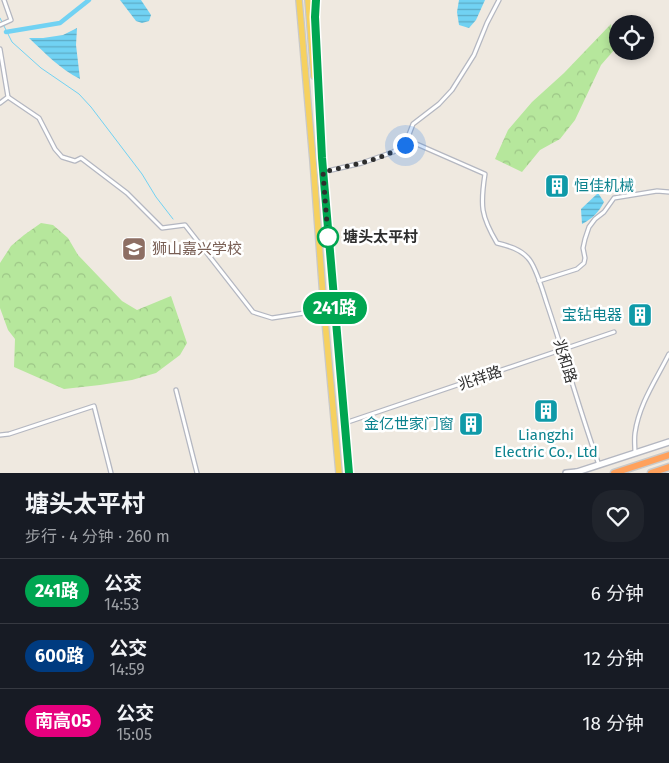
<!DOCTYPE html>
<html lang="zh">
<meta charset="utf-8">
<style>
body{margin:0;font-family:"Fira Sans","Noto Sans SC",sans-serif;background:#20242c;color:#f1f3f6;height:100vh;display:flex;flex-direction:column;font-size:19px;white-space:nowrap}
*{box-sizing:border-box;margin:0}
p{font-size:16px;color:#9ea1a6}
.icon{flex:none;width:28px;height:28px;fill:none;stroke:currentColor;stroke-width:2;stroke-linecap:round;stroke-linejoin:round}
.map{position:relative;height:473px;overflow:hidden}
.details{display:flex;flex-direction:column;background:#171b24;flex:1}
.details>*{flex:none}
.badge{padding:0 10px;border-radius:16px;font-size:18px;line-height:32px}
.controls{position:absolute;left:609px;top:15px;display:grid;gap:10px}
.controls a{display:grid;place-items:center;width:45px;height:45px;border-radius:50%;background:#171b24;box-shadow:0 2px 8px #0003;font-size:25px}
.you{position:absolute;width:25px;height:25px;margin:-12px;border:4px solid #fff;border-radius:50%;background:#1a73e8;box-shadow:0 0 0 8px #1a73e833}
.map>.badge{position:absolute;translate:-50% -50%;box-shadow:0 0 0 2px #fff}
.round{display:grid;place-items:center;flex:none;width:52px;height:52px;border-radius:20px;background:#20242c}
.head{display:flex;align-items:center;justify-content:space-between;height:85px;padding:0 25px}
h1{font-size:24px;font-weight:700;line-height:38px}
ul{padding:0;list-style:none}
li{display:flex;align-items:center;gap:15px;height:65px;padding:0 25px;border-top:1px solid #363941}
li div{flex:1}
li b{display:block;font-size:19px}
li em{font-style:normal}
li .badge{min-width:55px;font-weight:700;text-align:center}
.map>svg:first-child{display:block}
.forest{fill:url(#forest-crowns)}
.water{fill:url(#water-rules)}
.lines{fill:none;stroke-linecap:round;stroke-linejoin:round}
.stream{stroke:#71d2f3;stroke-width:1}
.canal{stroke:#71d2f3;stroke-width:4.5}
.minor-casing{stroke:#b4b7c1;stroke-width:5.5}
.secondary-casing{stroke:#b4b7c1;stroke-width:8}
.primary-casing{stroke:#c9c9c9;stroke-width:8}
.motorway-casing{stroke:#c9c9c9;stroke-width:9}
.minor{stroke:#fff;stroke-width:3}
.secondary{stroke:#fff;stroke-width:5}
.primary{stroke:#f6d15f;stroke-width:5.5}
.motorway{stroke:#ffa15c;stroke-width:6}
.line-casing{stroke:#fff;stroke-width:11}
.line{stroke:#00a651;stroke-width:8}
.walk{stroke:#2e2e2e;stroke-width:5;stroke-dasharray:0 9}
.stop-dot{fill:#fff;stroke:#00a651;stroke-width:2.5}
.labels{text-anchor:middle;dominant-baseline:central;stroke-width:5;stroke-linejoin:round;paint-order:stroke}
.culture-label{font-size:15px;fill:#0d838f;stroke:#fff;text-anchor:end}
.stop-label{font-size:15px;font-weight:bold;fill:#2e2e2e;stroke:#fff;text-anchor:start}
.education-label{font-size:15px;fill:#785e54;stroke:#fff;text-anchor:start}
.street-label{font-size:15px;fill:#2e2e2e;stroke:#fff}
</style>
<div class="map">
<svg width="669" height="473" viewBox="0 0 669 473">
<defs>
<pattern id="forest-crowns" width="20" height="18" patternUnits="userSpaceOnUse" patternTransform="scale(1.25)"><rect width="20" height="18" fill="#b6e79c"/><path d="M2 6a3 3 0 1 1 6 0M12 15a3 3 0 1 1 6 0" fill="none" stroke="#9dc687"/></pattern>
<pattern id="water-rules" width="6" height="5" patternUnits="userSpaceOnUse" patternTransform="scale(1.25)"><rect width="6" height="5" fill="#71d2f3"/><path d="M0 2.5h6" fill="none" stroke="#5dabc5"/></pattern>
</defs>
<rect width="100%" height="100%" fill="#efe9e0"/>
<g class="forest">
<polygon points="611,24 615,49 601,65 575,120 560,139 540,150 522,172 495,159 508,130 532,102 564,73"/>
<polygon points="41,223 53,225 68,238 78,255 122,301 137,310 171,296 187,343 180,355 156,373 132,380 100,385 64,389 14,367 15,339 8,330 0,308 0,263 11,246 24,235"/>
</g>
<g class="water">
<polygon points="120,0 141,0 151,15 149,21 142,23 136,21"/>
<polygon points="459,0 485,0 476,20 469,28 459,25 457,12"/>
<path d="M 77,28 L 76,45 L 80,79 C 60,69 45,53 29,38 L 43,38 L 63,35 Z"/>
<path d="M 598,193 L 604,202 C 599,212 592,219 582,224 L 581,209 Z"/>
</g>
<g class="lines">
<polyline class="stream" points="0,18 12,42 41,68 79,94 91,107 142,174 156,197 173,219"/>
<polyline class="canal" points="6,32 60,23 89,0"/>
<defs>
<g id="minor">
<polyline points="0,25 11,20 4,0"/>
<polyline points="0,49 8,97 0,103"/>
<polyline points="8,97 39,118 55,149 62,157 75,161 81,158 127,193 162,228 185,225 253,312 272,318 324,310"/>
<path d="M 407,138 L 412,142 L 485,174 C 480,206 481,216 497,243 C 509,246 520,249 528,258 C 536,266 543,292 547,304 C 565,357 580,412 599,465"/>
<polyline points="323,172 362,163 393,152 405,145 413,124 439,104 452,90 474,55 487,23 499,0"/>
<polyline points="539,281 577,269 584,263 585,258 583,248 585,239 589,227 595,219 604,212 614,198 657,191 669,192"/>
<polyline points="176,390 197,473"/>
<polyline points="345,423 614,332"/>
<polyline points="0,435 9,434 94,406 111,473"/>
<path d="M 635,453 C 635,447 634,440 635,433 C 639,404 656,380 669,354"/>
</g>
<g id="secondary">
<polyline points="566,473 576,472"/>
<polyline points="574,473 669,442"/>
</g>
<g id="primary">
<polyline points="299,0 313,161 324,310 339,473"/>
<polyline points="308,0 314,76"/>
<polyline points="316,0 315,17 322,157 349,473"/>
</g>
<g id="motorway">
<polyline points="614,473 669,455"/>
<polyline points="651,473 669,467"/>
</g>
</defs>
<use href="#minor" class="minor-casing"/>
<use href="#secondary" class="secondary-casing"/>
<use href="#primary" class="primary-casing"/>
<use href="#motorway" class="motorway-casing"/>
<use href="#minor" class="minor"/>
<use href="#secondary" class="secondary"/>
<use href="#primary" class="primary"/>
<use href="#motorway" class="motorway"/>
</g>
<g class="lines">
<defs>
<polyline id="line" points="316,0 315,17 322,158 349,473"/>
</defs>
<use href="#line" class="line-casing"/>
<use href="#line" class="line"/>
<path class="walk" d="M 328,237 L 323,172 C 351,165 380,161 405,145"/>
</g>
<defs>
<symbol id="building-square" viewBox="-11 -11 22 22"><rect x="-9" y="-9" width="18" height="18" rx="4" fill="#0f9aa8" stroke="#fff"/><path d="M-4-6H4V6H1V3H-1V6H-4ZM-2.5-4.3h1.7v1.8h-1.7ZM.8-4.3h1.7v1.8H.8ZM-2.5-1h1.7V.8h-1.7ZM.8-1h1.7V.8H.8Z" fill="#fff"/></symbol>
<symbol id="school-square" viewBox="-11 -11 22 22"><rect x="-9" y="-9" width="18" height="18" rx="4" fill="#8d6e63" stroke="#fff"/><path d="M0-5L7-2L0 1L-7-2ZM-4 1L0 2.5L4 1V4Q0 6-4 4Z" fill="#fff"/></symbol>
</defs>
<g fill-rule="evenodd">
<use href="#building-square" x="543" y="172" width="28" height="28"/>
<use href="#school-square" x="120" y="235" width="28" height="28"/>
<use href="#building-square" x="626" y="301" width="28" height="28"/>
<use href="#building-square" x="532" y="397" width="28" height="28"/>
<use href="#building-square" x="457" y="410" width="28" height="28"/>
</g>
<circle class="stop-dot" cx="328" cy="237" r="10"/>
<g class="labels">
<g class="culture-label">
<text x="574" y="186" text-anchor="start">恒佳机械</text>
<text x="622" y="315">宝钻电器</text>
<text x="454" y="424">金亿世家门窗</text>
<text x="546" y="435" text-anchor="middle">Liangzhi<tspan x="546" dy="17">Electric Co., Ltd</tspan></text>
</g>
<g class="stop-label">
<text x="343" y="237">塘头太平村</text>
</g>
<g class="education-label">
<text x="152" y="249">狮山嘉兴学校</text>
</g>
<g class="street-label">
<text transform="translate(565 361) rotate(73)">兆和路</text>
<text transform="translate(480 378) rotate(-19)">兆祥路</text>
</g>
</g>
</svg>
<div class="controls">
<a><svg class="icon" aria-label="locate" viewBox="0 0 24 24"><circle cx="12" cy="12" r="6"/><path d="M12 2v4M12 18v4M2 12h4M18 12h4"/></svg></a>
</div>
<div class="you" style="left:405px;top:145px"></div>
<b class="badge" style="left:335px;top:308px;background:#00a651;color:#fff">241路</b>
</div>
<section class="details">
<div class="head"><div><h1>塘头太平村</h1><p>步行 · 4 分钟 · 260 m</p></div><a class="round"><svg class="icon" aria-label="heart" viewBox="0 0 24 24"><path d="M12 20l-8-8c-3-5 5-10 8-4 3-6 11-1 8 4z"/></svg></a></div>
<ul>
<li><span class="badge" style="background:#00a651;color:#fff">241路</span><div><b>公交</b><p>14:53</p></div><em>6 分钟</em></li>
<li><span class="badge" style="background:#003b80;color:#fff">600路</span><div><b>公交</b><p>14:59</p></div><em>12 分钟</em></li>
<li><span class="badge" style="background:#e6007e;color:#fff">南高05</span><div><b>公交</b><p>15:05</p></div><em>18 分钟</em></li>
</ul>
</section>
